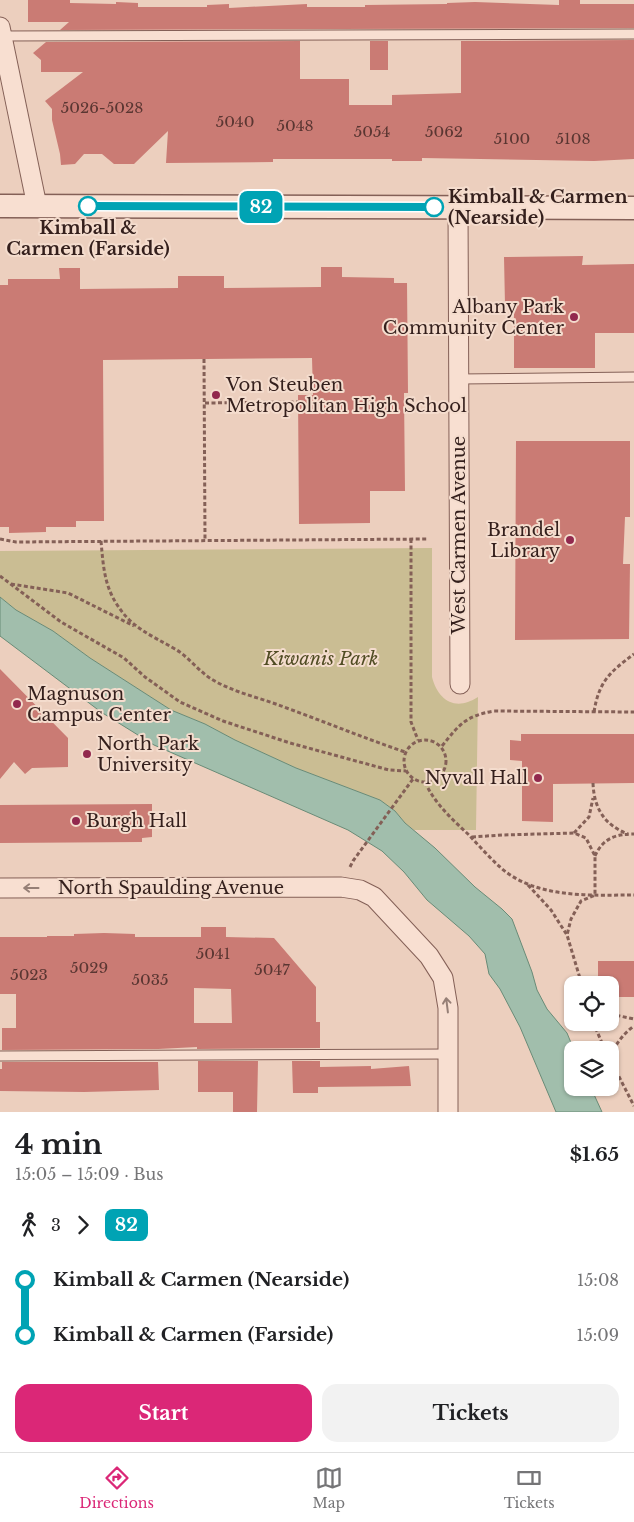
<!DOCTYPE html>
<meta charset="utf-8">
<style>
body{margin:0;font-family:"Libre Baskerville",serif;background:#f2f2f2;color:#202124;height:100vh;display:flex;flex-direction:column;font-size:19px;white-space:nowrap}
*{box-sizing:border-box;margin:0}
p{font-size:16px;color:#757577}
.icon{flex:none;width:28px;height:28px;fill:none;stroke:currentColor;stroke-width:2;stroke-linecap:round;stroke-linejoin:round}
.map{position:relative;height:1112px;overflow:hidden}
.sheet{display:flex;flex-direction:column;background:#fff;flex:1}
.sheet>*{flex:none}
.badge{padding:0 10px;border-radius:8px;font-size:18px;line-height:32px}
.fabs{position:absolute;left:564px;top:976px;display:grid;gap:10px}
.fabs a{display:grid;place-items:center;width:55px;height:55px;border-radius:10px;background:#fff;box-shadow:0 1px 4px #0004;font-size:25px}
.map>.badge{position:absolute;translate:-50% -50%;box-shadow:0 0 0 2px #fff}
.legs{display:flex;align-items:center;gap:8px;height:55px;padding:0 15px;font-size:16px}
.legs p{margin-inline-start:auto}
.headline{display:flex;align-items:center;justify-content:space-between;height:85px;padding:0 15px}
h1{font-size:28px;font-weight:700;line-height:38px}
.button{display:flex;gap:10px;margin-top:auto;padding:10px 15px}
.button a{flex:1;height:58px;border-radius:15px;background:#db2777;color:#fff;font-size:20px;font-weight:700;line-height:58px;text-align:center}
.button a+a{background:#f2f2f2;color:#202124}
ul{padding:0 15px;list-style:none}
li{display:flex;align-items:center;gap:18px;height:55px;font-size:19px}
li i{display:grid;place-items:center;width:8px;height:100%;margin:0 6px;background:currentColor}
li i::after{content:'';width:12px;height:12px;margin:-6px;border:4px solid;border-radius:50%;background:#fff}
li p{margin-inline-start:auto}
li:first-child i{background:linear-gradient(#0000 50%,currentColor 0)}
li:last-child i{background:linear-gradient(currentColor 50%,#0000 0)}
.tabs{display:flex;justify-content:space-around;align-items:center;height:70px;border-top:1px solid #e0e0e0;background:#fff;font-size:14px;color:#757577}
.tabs a{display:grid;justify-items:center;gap:2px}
.tabs .current{color:#db2777}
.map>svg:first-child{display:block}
.green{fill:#cabd93}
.water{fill:#a1beac;stroke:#698b77}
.building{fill:#ca7b74;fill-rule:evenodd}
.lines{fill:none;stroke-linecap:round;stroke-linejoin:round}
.service-casing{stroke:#846057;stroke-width:11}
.minor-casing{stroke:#846057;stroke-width:21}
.tertiary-casing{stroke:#846057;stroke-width:25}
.path{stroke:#846057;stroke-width:3;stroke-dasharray:4 2.5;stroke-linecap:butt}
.service{stroke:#f8dfd1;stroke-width:9}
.minor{stroke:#f8dfd1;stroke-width:19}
.tertiary{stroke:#f8dfd1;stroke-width:22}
.oneway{stroke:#967f76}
.line-1-casing{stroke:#fff;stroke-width:11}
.line-1{stroke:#00a3b4;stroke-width:8}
.stop-1-dot{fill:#fff;stroke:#00a3b4;stroke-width:2.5}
.poi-dot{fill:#92294e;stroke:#f4dccd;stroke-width:2}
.labels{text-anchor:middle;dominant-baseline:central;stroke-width:4;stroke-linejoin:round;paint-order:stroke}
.number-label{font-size:15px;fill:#5a3632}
.stop-label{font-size:18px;font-weight:bold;fill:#341f1c;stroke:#f4dccd;text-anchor:start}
.poi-label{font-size:18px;fill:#341f1c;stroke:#f4dccd;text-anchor:start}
.street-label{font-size:18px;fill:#341f1c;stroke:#f4dccd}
.park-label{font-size:18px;font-style:italic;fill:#504c23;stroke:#f4dccd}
</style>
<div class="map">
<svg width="634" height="1112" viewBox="0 0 634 1112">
<rect width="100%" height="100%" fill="#eccfbe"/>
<path class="green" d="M 432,548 L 432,677 C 438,700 455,712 478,697 L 476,830 L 414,830 L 405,823 L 395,811 L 380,800 L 296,768 L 235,740 L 205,724 L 171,710 L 90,658 L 53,631 L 16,610 L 0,597 L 0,551 Z"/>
<polygon class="water" points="0,597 16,610 53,631 90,658 171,710 205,724 235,740 296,768 380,800 395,811 405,823 435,848 475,887 502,909 512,919 532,972 537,990 547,1009 567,1033 574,1050 572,1050 572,1088 591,1088 602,1112 556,1112 520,1027 500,989 489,974 485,954 469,936 427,900 404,872 382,851 348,830 154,745 101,712 0,636"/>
<g class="building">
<polygon points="28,0 70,0 70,3 116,4 116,2 138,3 138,7 207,7 207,5 229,4 229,8 307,4 307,7 365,7 365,5 447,4 447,3 475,2 559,5 559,0 580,0 580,4 634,4 634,28 60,30 69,22 28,22"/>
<polygon points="634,40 634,159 594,161 422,158 422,161 392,161 392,159 273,159 273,162 166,163 168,131 134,164 114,164 102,154 84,154 75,164 61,165 60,154 52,120 52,109 45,101 83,72 41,72 41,60 33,53 46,42 300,41 300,79 349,79 349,105 392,105 392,95 461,93 461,41"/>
<rect x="370" y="41" width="18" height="29"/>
<polygon points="583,256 582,265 634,264 634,333 595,333 595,368 514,368 514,305 505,305 504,257"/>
<polygon points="321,267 342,267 342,277 394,278 394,283 407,283 408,393 404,393 405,491 370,491 370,523 299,524 298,395 313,395 312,358 103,360 104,521 76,521 76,527 46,527 46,532 9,533 9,527 0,527 0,285 8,285 8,279 60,279 59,268 80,268 80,289 178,288 178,276 224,276 224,288 321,287"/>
<polygon points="516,441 630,441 630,517 625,517 623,564 630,564 629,639 515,640"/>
<polygon points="0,669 68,738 68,767 32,768 25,774 14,762 0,779"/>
<polygon points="521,734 634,734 634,783 553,784 553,822 522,821 522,761 510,760 510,740 521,741"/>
<polygon points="152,804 152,837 142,838 142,842 0,843 0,805"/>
<path d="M 201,927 L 226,927 L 226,937 L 274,938 L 316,987 L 316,1022 L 320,1022 L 320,1048 L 197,1049 L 197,1047 L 158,1049 L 2,1050 L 2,1028 L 16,1028 L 16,994 L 0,994 L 0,937 L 47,937 L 47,936 L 74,936 L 74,934 L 104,933 L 135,934 L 135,937 L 201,937 ZM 194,988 L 231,989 L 232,1023 L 194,1023 Z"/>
<polygon points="598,961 634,961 634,997 610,997 610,985 598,985"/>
<polygon points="198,1061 258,1061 257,1112 233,1112 233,1092 198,1092"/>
<polygon points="292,1061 320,1061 320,1067 371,1066 371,1069 409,1066 411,1086 318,1087 318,1093 293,1093"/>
<polygon points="2,1062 158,1062 159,1090 84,1092 0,1091 0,1069 2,1069"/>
</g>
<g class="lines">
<defs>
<g id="service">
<polyline points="0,36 634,34"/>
<polyline points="459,379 634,377"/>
<polyline points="0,1056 449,1054"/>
</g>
<g id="minor">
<polyline points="0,27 37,206"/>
<polyline points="458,207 460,684"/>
<polyline points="0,888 341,887 360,890 374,897 429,956 443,978 448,1008 448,1112"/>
</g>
<polyline id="tertiary" points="0,206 634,208"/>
</defs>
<use href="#service" class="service-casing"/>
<use href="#minor" class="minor-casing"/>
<use href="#tertiary" class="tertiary-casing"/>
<g class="path">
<polyline points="204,359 205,540"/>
<polyline points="205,403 298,402"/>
<polyline points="0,539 16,542 427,539"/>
<polyline points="411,539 411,722 418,740"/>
<path d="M 101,541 C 103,563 104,584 116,603 C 131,628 151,635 175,649 C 189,657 199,672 213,680 C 235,693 261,698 284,707 C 325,722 364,738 405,752"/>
<polyline points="0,576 61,622 124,658 145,677 180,702 223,721 290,743 389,770 406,771"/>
<polyline points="11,584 68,593 134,626"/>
<path d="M 594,712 C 599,681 610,672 634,654"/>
<circle cx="425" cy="761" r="21"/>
<path d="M 442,746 C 459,725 465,716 494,711 L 634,712"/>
<path d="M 425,782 C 435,804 452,819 469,835 C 479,846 490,858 501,868 C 537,899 590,895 634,895"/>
<path d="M 593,783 C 594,808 604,825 628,834"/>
<polyline points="574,833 589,817 593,798"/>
<polyline points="472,837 502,835 574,833 586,838 595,856 595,895 581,901 571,919 567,935"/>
<path d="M 595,856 C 603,838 616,834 634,834"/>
<polyline points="350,867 353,861 413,779"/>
<polyline points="528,885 551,910 567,935 582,985"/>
<polyline points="610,1014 634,1019"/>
<polyline points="593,1022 605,1050"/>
<path d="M 610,1056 C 616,1044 623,1034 634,1026"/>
<polyline points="610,1059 634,1106"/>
</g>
<use href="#service" class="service"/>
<use href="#minor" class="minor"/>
<use href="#tertiary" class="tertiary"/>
</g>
<defs><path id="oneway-shaft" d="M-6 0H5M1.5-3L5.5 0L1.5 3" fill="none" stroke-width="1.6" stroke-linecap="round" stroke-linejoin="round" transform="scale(1.25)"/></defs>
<g class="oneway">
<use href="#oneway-shaft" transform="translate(31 888) rotate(180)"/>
<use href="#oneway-shaft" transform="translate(447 1005) rotate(-97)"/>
</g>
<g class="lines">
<defs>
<polyline id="line-1" points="88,206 434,207"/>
</defs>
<use href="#line-1" class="line-1-casing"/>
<use href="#line-1" class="line-1"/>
</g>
<g class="stop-1-dot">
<circle cx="88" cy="206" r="9"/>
<circle cx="434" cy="207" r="9"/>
</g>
<g class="poi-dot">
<circle cx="574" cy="317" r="5"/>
<circle cx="216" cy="395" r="5"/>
<circle cx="570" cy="540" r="5"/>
<circle cx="17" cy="704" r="5"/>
<circle cx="87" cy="754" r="5"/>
<circle cx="538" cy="778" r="5"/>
<circle cx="76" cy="821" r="5"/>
</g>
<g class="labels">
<g class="number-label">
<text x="102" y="107">5026-5028</text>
<text x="235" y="121">5040</text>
<text x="295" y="125">5048</text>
<text x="372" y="131">5054</text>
<text x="444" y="131">5062</text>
<text x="512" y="138">5100</text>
<text x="573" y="138">5108</text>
<text x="213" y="953">5041</text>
<text x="89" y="967">5029</text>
<text x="272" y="969">5047</text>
<text x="29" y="974">5023</text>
<text x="150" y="979">5035</text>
</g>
<g class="stop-label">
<text x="448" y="197">Kimball &amp; Carmen<tspan x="448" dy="21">(Nearside)</tspan></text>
<text x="88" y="228" text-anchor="middle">Kimball &amp;<tspan x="88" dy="21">Carmen (Farside)</tspan></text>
</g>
<g class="poi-label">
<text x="564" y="307" text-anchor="end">Albany Park<tspan x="564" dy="21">Community Center</tspan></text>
<text x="226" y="385">Von Steuben<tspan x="226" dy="21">Metropolitan High School</tspan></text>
<text x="560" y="530" text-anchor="end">Brandel<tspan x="560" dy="21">Library</tspan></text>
<text x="27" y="694">Magnuson<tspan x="27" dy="21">Campus Center</tspan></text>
<text x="97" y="744">North Park<tspan x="97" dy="21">University</tspan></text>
<text x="528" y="778" text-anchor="end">Nyvall Hall</text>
<text x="86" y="821">Burgh Hall</text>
</g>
<g class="street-label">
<text transform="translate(459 535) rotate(-90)">West Carmen Avenue</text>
<text x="171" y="888">North Spaulding Avenue</text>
</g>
<g class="park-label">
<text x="321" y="659">Kiwanis Park</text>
</g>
</g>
</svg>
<div class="fabs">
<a><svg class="icon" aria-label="locate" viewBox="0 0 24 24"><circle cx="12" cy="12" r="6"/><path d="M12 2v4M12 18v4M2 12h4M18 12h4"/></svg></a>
<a><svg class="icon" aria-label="layers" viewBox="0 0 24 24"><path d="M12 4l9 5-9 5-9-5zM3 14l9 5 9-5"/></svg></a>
</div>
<b class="badge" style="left:261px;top:207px;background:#00a3b4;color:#fff">82</b>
</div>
<section class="sheet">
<div class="headline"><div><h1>4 min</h1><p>15:05 – 15:09 · Bus</p></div><b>$1.65</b></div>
<div class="legs"><svg class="icon" aria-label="walk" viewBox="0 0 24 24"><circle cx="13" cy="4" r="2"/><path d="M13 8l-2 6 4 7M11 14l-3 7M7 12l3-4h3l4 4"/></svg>3<svg class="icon" aria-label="forward" viewBox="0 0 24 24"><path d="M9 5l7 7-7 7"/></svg><b class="badge" style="background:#00a3b4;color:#fff">82</b></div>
<ul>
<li><i style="color:#00a3b4"></i><b>Kimball &amp; Carmen (Nearside)</b><p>15:08</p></li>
<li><i style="color:#00a3b4"></i><b>Kimball &amp; Carmen (Farside)</b><p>15:09</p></li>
</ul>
<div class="button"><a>Start</a><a>Tickets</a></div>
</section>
<nav class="tabs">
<a class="current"><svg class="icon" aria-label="directions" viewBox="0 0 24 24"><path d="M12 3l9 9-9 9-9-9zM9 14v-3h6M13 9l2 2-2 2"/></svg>Directions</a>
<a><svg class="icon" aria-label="map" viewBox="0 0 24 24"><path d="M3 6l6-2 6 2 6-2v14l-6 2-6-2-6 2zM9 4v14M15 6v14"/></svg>Map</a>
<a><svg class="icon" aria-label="tickets" viewBox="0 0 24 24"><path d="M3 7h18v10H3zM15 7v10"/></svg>Tickets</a>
</nav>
